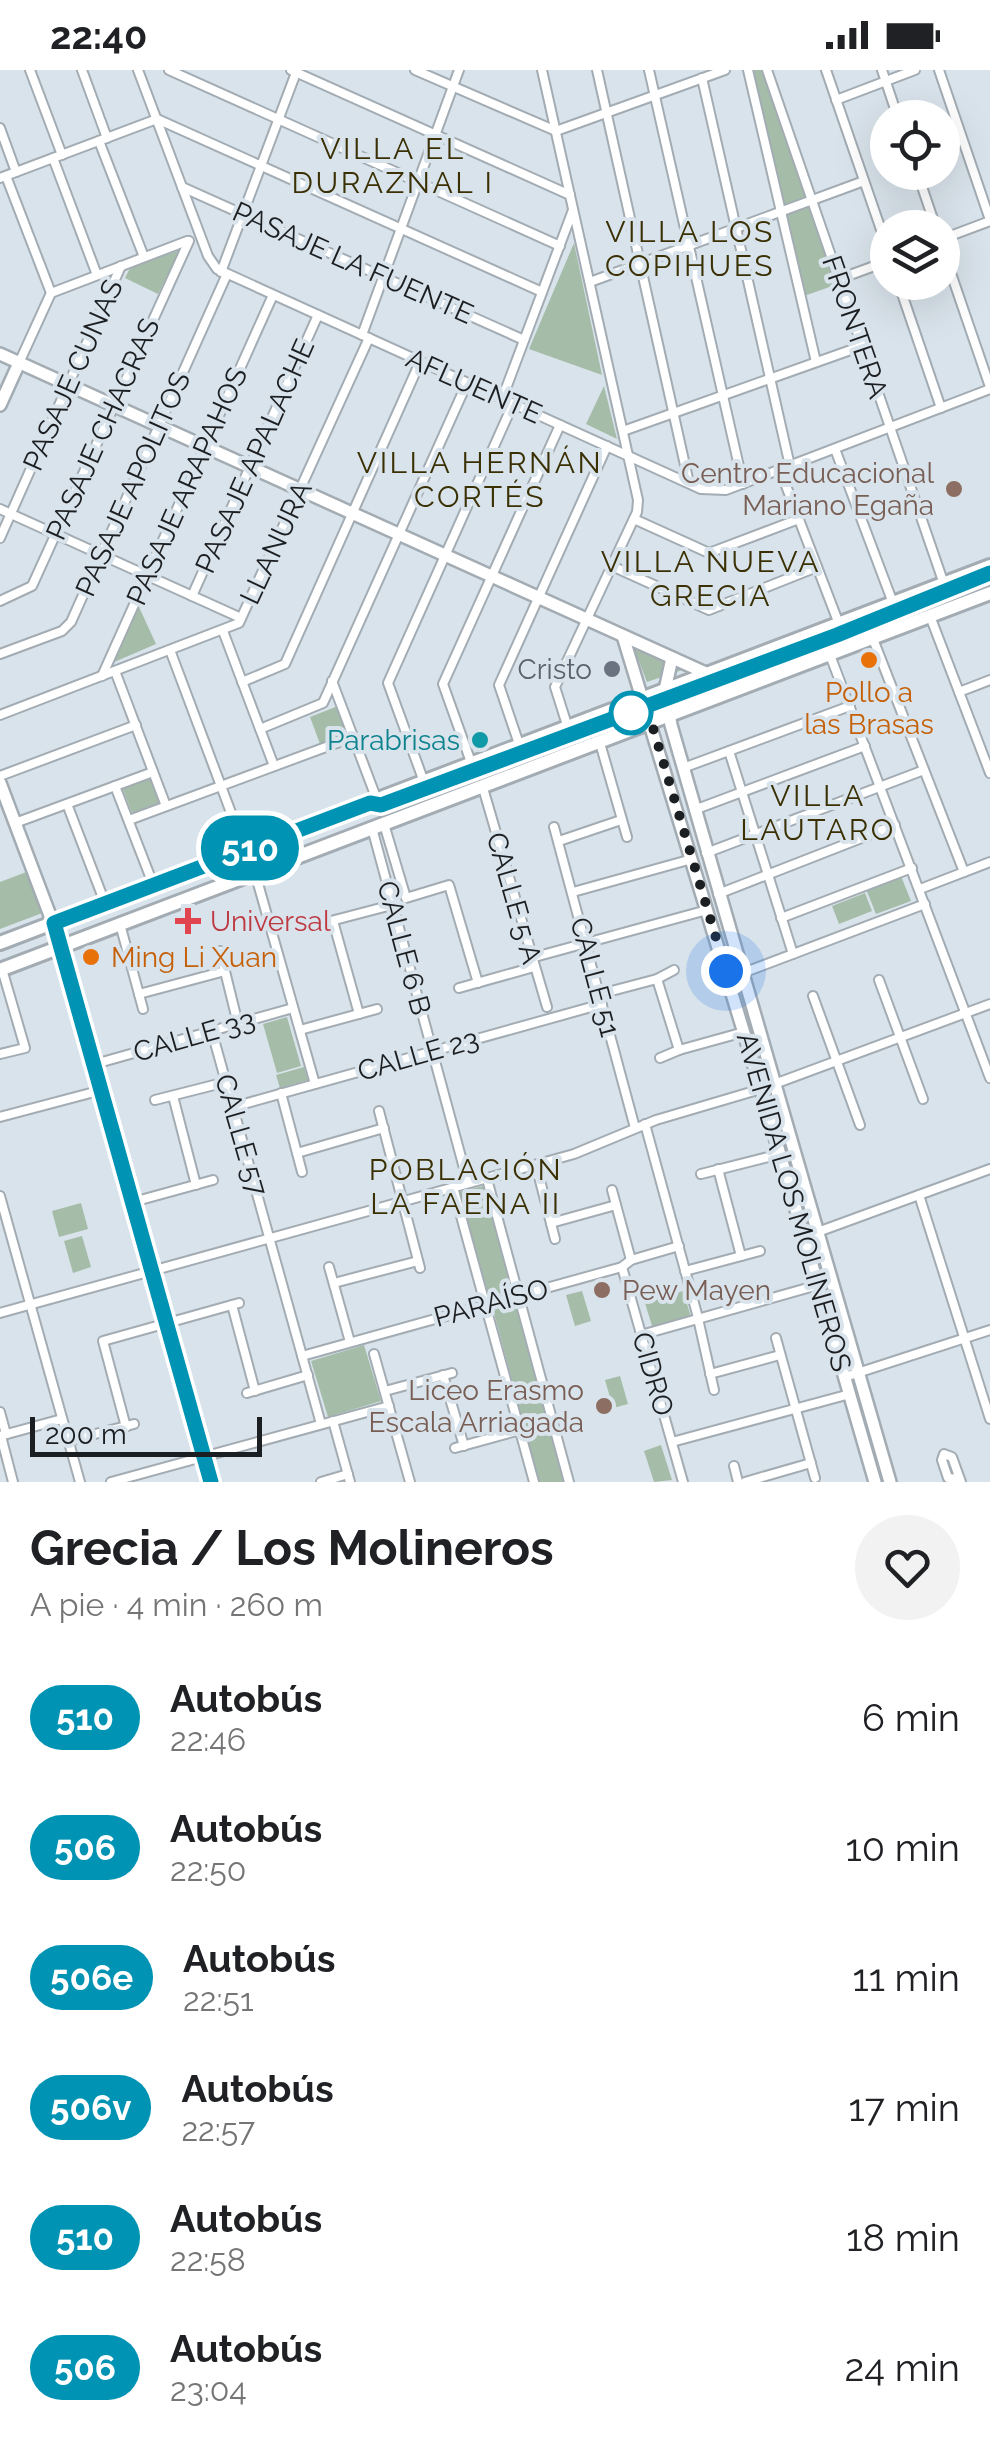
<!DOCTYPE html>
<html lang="es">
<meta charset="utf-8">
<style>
body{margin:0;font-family:Raleway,sans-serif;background:#f2f2f2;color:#202124;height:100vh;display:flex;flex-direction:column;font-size:38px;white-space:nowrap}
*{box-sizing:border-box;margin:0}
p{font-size:32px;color:#757577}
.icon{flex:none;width:55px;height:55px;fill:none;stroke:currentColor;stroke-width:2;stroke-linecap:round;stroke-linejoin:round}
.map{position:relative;height:1412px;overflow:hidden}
.panel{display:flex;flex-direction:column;background:#fff;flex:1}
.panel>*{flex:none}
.badge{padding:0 20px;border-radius:32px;font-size:35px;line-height:65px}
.buttons{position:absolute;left:870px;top:30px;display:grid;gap:20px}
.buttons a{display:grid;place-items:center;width:90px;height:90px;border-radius:50%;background:#fff;box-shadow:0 10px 40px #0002;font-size:50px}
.scale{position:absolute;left:30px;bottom:25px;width:232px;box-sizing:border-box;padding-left:10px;border:5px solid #1c1f22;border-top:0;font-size:28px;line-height:35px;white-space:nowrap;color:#1c1f22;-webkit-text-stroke:8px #d9e3eb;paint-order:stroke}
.you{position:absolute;width:50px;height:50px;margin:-25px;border:8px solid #fff;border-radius:50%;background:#1a73e8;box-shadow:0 0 0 15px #1a73e833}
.map>.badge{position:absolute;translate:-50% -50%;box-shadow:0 0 0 5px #fff}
.round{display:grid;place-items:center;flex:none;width:105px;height:105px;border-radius:52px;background:#f2f2f2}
.head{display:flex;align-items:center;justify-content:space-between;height:170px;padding:0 30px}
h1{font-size:48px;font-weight:700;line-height:75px}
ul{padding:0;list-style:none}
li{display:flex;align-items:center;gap:30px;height:130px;padding:0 30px}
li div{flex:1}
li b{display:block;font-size:38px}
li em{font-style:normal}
li .badge{min-width:110px;font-weight:700;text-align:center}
.status{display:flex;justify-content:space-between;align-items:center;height:70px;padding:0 50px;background:#fff;direction:ltr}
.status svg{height:28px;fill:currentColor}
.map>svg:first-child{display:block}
.green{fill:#a5bda8}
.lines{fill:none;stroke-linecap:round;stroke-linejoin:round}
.street-casing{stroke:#a3acb3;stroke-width:12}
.secondary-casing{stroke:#a3acb3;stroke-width:16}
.primary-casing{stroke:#a3acb3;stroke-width:18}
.street{stroke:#fff;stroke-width:8}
.secondary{stroke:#fff;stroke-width:11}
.primary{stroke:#fff;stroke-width:12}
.line-casing{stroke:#fff;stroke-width:22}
.line{stroke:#0093b3;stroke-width:15}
.walk{stroke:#1c1f22;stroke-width:10;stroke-dasharray:0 18}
.education-dot{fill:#8d6e63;stroke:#d9e3eb;stroke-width:4}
.food-dot{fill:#e8710a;stroke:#d9e3eb;stroke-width:4}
.worship-dot{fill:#6b7280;stroke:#d9e3eb;stroke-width:4}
.stop-dot{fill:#fff;stroke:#0093b3;stroke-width:5}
.culture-dot{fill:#0f9aa8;stroke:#d9e3eb;stroke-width:4}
.health-dot{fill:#e0444e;stroke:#d9e3eb;stroke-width:4}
.labels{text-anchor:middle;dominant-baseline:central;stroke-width:8;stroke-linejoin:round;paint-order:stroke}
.street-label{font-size:28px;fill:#1c1f22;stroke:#d9e3eb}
.education-label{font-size:28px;fill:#785e54;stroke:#d9e3eb;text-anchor:end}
.worship-label{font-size:28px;fill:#5b616d;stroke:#d9e3eb;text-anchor:end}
.food-label{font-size:28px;fill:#c56008;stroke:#d9e3eb}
.culture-label{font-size:28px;fill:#0d838f;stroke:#d9e3eb;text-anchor:end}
.health-label{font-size:28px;fill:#be3a42;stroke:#d9e3eb;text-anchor:start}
.neighbourhood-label{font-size:30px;letter-spacing:2.5px;fill:#3a3004;stroke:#d9e3eb}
</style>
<div class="status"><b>22:40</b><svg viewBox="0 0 49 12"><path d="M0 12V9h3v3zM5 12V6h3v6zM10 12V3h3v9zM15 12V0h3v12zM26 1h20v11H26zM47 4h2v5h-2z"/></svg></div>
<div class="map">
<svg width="990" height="1412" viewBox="0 0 990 1412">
<rect width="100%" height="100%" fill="#d9e3eb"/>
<g class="green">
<polygon points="751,0 762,0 838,214 804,226"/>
<polygon points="574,173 602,305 529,279"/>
<polygon points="180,180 158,224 125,208 130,198"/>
<polygon points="604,316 617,369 586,354"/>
<polygon points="139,537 156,574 112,593"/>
<polygon points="633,576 685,599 647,612"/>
<polygon points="338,636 349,663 320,674 310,647"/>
<polygon points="151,705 161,732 132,743 122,717"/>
<polygon points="29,801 45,842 0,859 0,812"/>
<polygon points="901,806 911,831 876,844 866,819"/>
<polygon points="865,823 872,841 839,854 832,836"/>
<polygon points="287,947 301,996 277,1003 263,954"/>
<polygon points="304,997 308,1010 280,1018 276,1005"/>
<polygon points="483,1116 512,1220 489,1227 459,1122"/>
<polygon points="81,1133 88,1159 59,1167 52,1141"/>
<polygon points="82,1166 91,1197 73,1203 64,1171"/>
<polygon points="582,1221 591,1251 575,1256 566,1225"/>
<polygon points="683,1221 691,1247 653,1259 645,1233"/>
<polygon points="516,1233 565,1412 539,1412 493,1239"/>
<polygon points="364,1275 381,1331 328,1347 311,1291"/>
<polygon points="620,1306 628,1334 613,1338 605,1310"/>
<polygon points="661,1375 672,1410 654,1412 644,1381"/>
</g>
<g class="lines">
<defs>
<g id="street">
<polyline points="30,0 62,85"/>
<polyline points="82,0 107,68"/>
<polyline points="138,0 208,186 217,199 701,419 726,420 990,319"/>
<polyline points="169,0 560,176"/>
<polyline points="291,0 570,125"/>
<polyline points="415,0 556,61 725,0"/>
<polyline points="542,0 638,430 637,442 555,617 568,658"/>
<polyline points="597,0 689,413"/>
<polyline points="649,0 743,414"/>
<polyline points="748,0 816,292"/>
<polyline points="767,0 944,514"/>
<polyline points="826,0 888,180"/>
<polyline points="882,0 898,48"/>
<polyline points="939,0 990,150"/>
<polyline points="702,8 790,396"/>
<polyline points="836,30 915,0"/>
<polyline points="0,58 16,102"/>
<polyline points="99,71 144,187"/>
<polyline points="53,88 97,205"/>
<polyline points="917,102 936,158"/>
<polyline points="6,106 51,223"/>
<polyline points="0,108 157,49 542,222"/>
<polyline points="182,117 524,270"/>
<polyline points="942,169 990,151"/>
<polyline points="942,177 990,317"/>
<polyline points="221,202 297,0"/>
<polyline points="839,209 888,191"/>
<polyline points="590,212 864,111"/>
<polyline points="898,212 941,338"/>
<polyline points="362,265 459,0"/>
<polyline points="19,293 51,223 187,171"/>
<polyline points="502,329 573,140"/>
<polyline points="623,361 862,276"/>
<polyline points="835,379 893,533"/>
<polyline points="780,400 839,554"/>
<polyline points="0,439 241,548"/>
<polyline points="634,449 709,483 799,449"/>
<polyline points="0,468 121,196"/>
<polyline points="612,496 709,540 817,497"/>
<polyline points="192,526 318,245"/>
<polyline points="0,531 32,516 189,171"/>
<polyline points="930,546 990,703"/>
<polyline points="223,561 274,696"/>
<polyline points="873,569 964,802"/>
<polyline points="170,580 245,780"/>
<polyline points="0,584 62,561 71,552 227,204"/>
<polyline points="830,585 990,1008"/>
<polyline points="115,601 166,736"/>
<polyline points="102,606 273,225"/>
<polyline points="332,611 377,730"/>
<polyline points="242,612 285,594 420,292"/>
<polyline points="959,622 990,610"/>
<polyline points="0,645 239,553 369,268"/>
<polyline points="260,659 323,633 467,313"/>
<polyline points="600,673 627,767"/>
<polyline points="520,677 499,615 607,376"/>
<polyline points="729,681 793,884"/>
<polyline points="472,695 443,614 560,355"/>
<polyline points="683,698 850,636"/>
<polyline points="0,706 136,655"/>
<polyline points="424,712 388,613 513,334"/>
<polyline points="115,716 153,814"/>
<polyline points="483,718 547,937"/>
<polyline points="67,734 105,833"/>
<polyline points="694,740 865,676"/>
<polyline points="129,750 353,667"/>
<polyline points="15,753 153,702"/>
<polyline points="384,754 406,828 449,815 478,913"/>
<polyline points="554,757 635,1058"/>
<polyline points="372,758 468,1113"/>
<polyline points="559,771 621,750"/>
<polyline points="706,783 924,700"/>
<polyline points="255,803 315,1014"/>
<polyline points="920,819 990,792"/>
<polyline points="573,822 692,789"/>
<polyline points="718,824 895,755"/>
<polyline points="781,848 912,798"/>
<polyline points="333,851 359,944"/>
<polyline points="327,852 392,835"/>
<polyline points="120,854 143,939"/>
<polyline points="220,881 238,954"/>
<polyline points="531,888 707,840"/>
<polyline points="740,904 925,834"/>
<polyline points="657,909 679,980"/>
<polyline points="879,910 923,1029"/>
<polyline points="459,918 534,897"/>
<polyline points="139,924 225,901"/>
<polyline points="600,924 657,909 674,900"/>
<polyline points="813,926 860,1055"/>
<polyline points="300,960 377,939"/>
<polyline points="212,962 321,1354"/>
<polyline points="0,984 25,978 2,899"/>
<polyline points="660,988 679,980 744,962"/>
<polyline points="95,994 293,938"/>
<polyline points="281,1023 302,1102"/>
<polyline points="173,1026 196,1115"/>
<polyline points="155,1030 226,1012"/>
<polyline points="233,1037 602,934"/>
<polyline points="379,1041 420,1198"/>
<polyline points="0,1047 102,1020"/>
<polyline points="645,1054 697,1244 714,1320"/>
<polyline points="297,1083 384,1058"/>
<polyline points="536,1095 555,1169"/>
<polyline points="718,1099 741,1186"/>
<polyline points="701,1104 780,1084"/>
<polyline points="487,1109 569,1412"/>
<polyline points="453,1117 534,1412"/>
<polyline points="612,1120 631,1190"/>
<polyline points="919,1125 990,1349"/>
<polyline points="0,1126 80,1412"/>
<polyline points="133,1132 213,1110"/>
<polyline points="551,1153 616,1135"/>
<polyline points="804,1167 990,1099"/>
<polyline points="329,1197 350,1272"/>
<polyline points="622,1197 683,1412"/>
<polyline points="685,1201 760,1181"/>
<polyline points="334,1213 418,1191"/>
<polyline points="232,1235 255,1321"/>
<polyline points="0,1243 574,1084 656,1050 761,1019 990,934"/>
<polyline points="641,1265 818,1215"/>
<polyline points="776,1268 815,1408"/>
<polyline points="374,1284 410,1412"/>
<polyline points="302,1286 622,1197 631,1190 679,1176"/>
<polyline points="710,1304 780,1285"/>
<polyline points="443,1305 464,1376"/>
<polyline points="845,1307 990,1260"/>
<polyline points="385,1321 452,1303"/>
<polyline points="247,1323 308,1305"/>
<polyline points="0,1342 6,1364"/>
<polyline points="333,1351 350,1412"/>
<polyline points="126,1357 103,1271 239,1233"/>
<polyline points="0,1366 62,1349"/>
<polyline points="1,1366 13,1412"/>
<polyline points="68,1371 134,1354"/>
<polyline points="672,1372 850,1324"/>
<polyline points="455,1378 520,1360"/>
<polyline points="734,1396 738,1412"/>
<polyline points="960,1409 948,1408 942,1390 944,1384 952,1387 961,1412"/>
<polyline points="111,1412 389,1336"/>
<polyline points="321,1412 348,1404"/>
<polyline points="745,1412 811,1393"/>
</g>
<g id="secondary">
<polyline points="0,284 708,604"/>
<polyline points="0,335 19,293"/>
<polyline points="623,566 761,1019 875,1412"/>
<polyline points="672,588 665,620 671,655 890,1412"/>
<polyline points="0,713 66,888 211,1412"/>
</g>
<g id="primary">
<polyline points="0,873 990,496"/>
<polyline points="0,900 990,523"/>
</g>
</defs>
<use href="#street" class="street-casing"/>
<use href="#secondary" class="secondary-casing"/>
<use href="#primary" class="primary-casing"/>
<use href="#street" class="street"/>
<use href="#secondary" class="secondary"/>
<use href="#primary" class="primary"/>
</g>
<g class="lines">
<defs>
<polyline id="line" points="211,1412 54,853 370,733 381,735 837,565 990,503"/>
</defs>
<use href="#line" class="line-casing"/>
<use href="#line" class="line"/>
<polyline class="walk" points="631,643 637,631 644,628 726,901"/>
</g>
<g class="education-dot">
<circle cx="954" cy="419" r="10"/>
<circle cx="602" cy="1220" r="10"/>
<circle cx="604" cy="1336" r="10"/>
</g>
<g class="food-dot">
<circle cx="869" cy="590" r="10"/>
<circle cx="91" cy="887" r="10"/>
</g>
<circle class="worship-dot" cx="612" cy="599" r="10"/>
<circle class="stop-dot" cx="631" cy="643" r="20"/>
<circle class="culture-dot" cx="480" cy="670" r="10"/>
<path class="health-dot" d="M183 836h10v10h10v10h-10v10h-10v-10h-10v-10h10z"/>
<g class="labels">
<g class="street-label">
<text transform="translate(353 193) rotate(24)">PASAJE LA FUENTE</text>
<text transform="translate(855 257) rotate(71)">FRONTERA</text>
<text transform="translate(73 305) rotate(-66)">PASAJE CUNAS</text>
<text transform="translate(474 316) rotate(24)">AFLUENTE</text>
<text transform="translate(103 359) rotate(-66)">PASAJE CHACRAS</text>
<text transform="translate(255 386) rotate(-66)">PASAJE APALACHE</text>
<text transform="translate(133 414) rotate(-66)">PASAJE APOLITOS</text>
<text transform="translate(187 416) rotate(-66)">PASAJE ARAPAHOS</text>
<text transform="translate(276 473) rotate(-65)">LLANURA</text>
<text transform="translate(514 828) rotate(74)">CALLE 5 A</text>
<text transform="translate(404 878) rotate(75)">CALLE 6 B</text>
<text transform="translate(595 907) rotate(75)">CALLE 51</text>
<text transform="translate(194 966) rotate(-16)">CALLE 33</text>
<text transform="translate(418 985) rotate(-16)">CALLE 23</text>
<text transform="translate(241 1065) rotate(74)">CALLE 57</text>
<text transform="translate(794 1132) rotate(74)">AVENIDA LOS MOLINEROS</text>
<text transform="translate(491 1233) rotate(-15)">PARAÍSO</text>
<text transform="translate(653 1304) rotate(74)">CIDRO</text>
</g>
<g class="education-label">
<text x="934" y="403">Centro Educacional<tspan x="934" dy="32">Mariano Egaña</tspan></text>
<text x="622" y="1220" text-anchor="start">Pew Mayen</text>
<text x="584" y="1320">Liceo Erasmo<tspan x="584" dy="32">Escala Arriagada</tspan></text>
</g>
<g class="worship-label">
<text x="592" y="599">Cristo</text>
</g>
<g class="food-label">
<text x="869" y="622">Pollo a<tspan x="869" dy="32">las Brasas</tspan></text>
<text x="111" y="887" text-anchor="start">Ming Li Xuan</text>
</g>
<g class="culture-label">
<text x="460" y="670">Parabrisas</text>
</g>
<g class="health-label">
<text x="210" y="851">Universal</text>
</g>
<g class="neighbourhood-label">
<text x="393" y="78">VILLA EL<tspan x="393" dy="34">DURAZNAL I</tspan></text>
<text x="690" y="161">VILLA LOS<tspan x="690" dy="34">COPIHUES</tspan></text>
<text x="480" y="392">VILLA HERNÁN<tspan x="480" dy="34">CORTÉS</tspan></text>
<text x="711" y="491">VILLA NUEVA<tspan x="711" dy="34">GRECIA</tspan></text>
<text x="818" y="725">VILLA<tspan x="818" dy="34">LAUTARO</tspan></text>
<text x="466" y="1099">POBLACIÓN<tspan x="466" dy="34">LA FAENA II</tspan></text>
</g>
</g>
</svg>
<div class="buttons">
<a><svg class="icon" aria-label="locate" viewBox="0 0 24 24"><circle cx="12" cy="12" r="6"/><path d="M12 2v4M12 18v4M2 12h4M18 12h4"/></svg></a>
<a><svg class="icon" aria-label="layers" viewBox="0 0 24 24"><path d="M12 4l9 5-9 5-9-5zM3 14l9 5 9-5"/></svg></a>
</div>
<div class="scale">200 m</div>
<div class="you" style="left:726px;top:901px"></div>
<b class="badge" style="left:250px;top:778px;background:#0093b3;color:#fff">510</b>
</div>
<section class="panel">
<div class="head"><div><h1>Grecia / Los Molineros</h1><p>A pie · 4 min · 260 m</p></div><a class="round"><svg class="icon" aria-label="heart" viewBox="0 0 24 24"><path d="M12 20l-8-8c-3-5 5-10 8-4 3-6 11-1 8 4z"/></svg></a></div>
<ul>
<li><span class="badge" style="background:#0093b3;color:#fff">510</span><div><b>Autobús</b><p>22:46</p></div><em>6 min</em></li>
<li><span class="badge" style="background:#0093b3;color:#fff">506</span><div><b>Autobús</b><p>22:50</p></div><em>10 min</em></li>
<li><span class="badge" style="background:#0093b3;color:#fff">506e</span><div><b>Autobús</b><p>22:51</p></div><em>11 min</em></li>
<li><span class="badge" style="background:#0093b3;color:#fff">506v</span><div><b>Autobús</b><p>22:57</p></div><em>17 min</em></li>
<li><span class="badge" style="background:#0093b3;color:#fff">510</span><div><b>Autobús</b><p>22:58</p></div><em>18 min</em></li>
<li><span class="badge" style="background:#0093b3;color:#fff">506</span><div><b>Autobús</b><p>23:04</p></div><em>24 min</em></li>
</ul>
</section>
